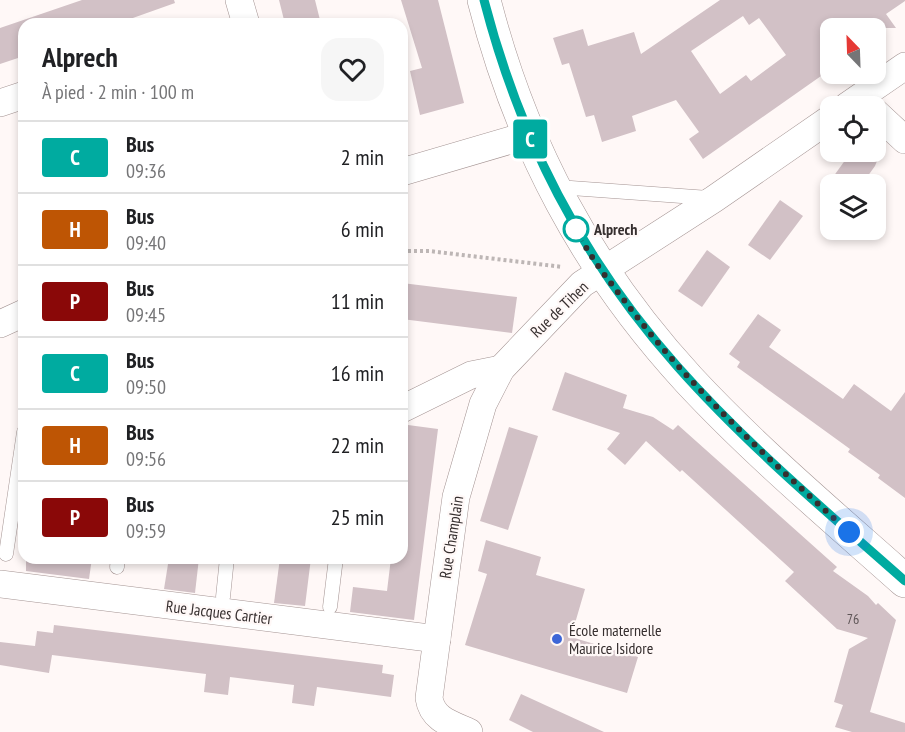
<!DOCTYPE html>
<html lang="fr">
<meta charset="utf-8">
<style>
body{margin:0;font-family:"PT Sans Narrow",sans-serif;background:#f6f6f6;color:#202124;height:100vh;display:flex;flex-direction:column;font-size:22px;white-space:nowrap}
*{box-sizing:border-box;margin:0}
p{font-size:20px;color:#757577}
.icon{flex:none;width:33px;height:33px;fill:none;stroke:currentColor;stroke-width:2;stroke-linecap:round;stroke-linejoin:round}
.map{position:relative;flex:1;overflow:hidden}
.details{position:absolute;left:18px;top:18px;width:390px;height:546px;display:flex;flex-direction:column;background:#fff;border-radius:18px;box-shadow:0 3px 9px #0003}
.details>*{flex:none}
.badge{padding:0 12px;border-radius:4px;font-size:21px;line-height:39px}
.needle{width:39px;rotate:337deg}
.controls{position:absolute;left:820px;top:18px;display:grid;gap:12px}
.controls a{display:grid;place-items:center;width:66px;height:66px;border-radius:12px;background:#fff;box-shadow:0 3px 9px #0003;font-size:30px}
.you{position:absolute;width:30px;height:30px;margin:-15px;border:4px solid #fff;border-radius:50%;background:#1a73e8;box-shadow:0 0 0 9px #1a73e833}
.map>.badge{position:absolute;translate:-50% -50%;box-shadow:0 0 0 3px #fff}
.round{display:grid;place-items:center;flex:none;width:63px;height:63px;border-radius:18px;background:#f6f6f6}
.headline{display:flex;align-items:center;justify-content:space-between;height:102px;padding:0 24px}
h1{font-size:28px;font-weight:800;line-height:45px}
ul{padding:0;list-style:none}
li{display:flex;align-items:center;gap:18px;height:72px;padding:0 24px;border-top:2px solid #e0e0e0}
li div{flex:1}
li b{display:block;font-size:22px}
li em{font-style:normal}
li .badge{min-width:66px;font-weight:700;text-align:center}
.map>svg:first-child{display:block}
.building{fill:#d2c1c6;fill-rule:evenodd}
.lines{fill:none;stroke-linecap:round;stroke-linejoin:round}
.service-casing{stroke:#a49493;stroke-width:15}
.minor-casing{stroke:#a49493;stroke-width:28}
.tertiary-casing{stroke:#a49493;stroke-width:34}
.path{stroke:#bdb6b5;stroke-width:4;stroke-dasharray:3 3;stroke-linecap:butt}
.service{stroke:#fff;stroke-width:14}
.minor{stroke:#fff;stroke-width:27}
.tertiary{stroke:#fff;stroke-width:33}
.line-casing{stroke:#fff;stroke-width:14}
.line{stroke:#00aba0;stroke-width:9}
.walk{stroke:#362f2f;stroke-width:6;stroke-dasharray:0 10.8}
.stop-dot{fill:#fff;stroke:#00aba0;stroke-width:3}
.poi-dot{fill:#3d66d7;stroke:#fff8f7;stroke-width:2}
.labels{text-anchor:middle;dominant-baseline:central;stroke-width:4.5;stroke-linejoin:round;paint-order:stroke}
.number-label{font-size:14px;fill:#5d5455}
.stop-label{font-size:16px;font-weight:bold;fill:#362f2f;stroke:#fff8f7;text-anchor:start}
.street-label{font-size:16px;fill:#362f2f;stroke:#fff8f7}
.poi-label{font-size:16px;fill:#362f2f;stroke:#fff8f7;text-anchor:start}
</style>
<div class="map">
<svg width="905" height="732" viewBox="0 0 905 732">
<rect width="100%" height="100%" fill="#fff8f7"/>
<g class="building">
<polygon points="82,0 174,0 175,3 116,24 24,24 24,56 0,64 0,28"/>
<polygon points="279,0 315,0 321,24 285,24"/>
<polygon points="401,0 438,0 464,103 420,115 410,71 422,68"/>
<path d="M 720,0 L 905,0 L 905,1 L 886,14 L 896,28 L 831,28 L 831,69 L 703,159 L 689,139 L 699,132 L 676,100 L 632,116 L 636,131 L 602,142 L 594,115 L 586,117 L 569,63 L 562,65 L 553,38 L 583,29 L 588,46 L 634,32 L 641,54 ZM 743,16 L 749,25 L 759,18 L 786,55 L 751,81 L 746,75 L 720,94 L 691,51 Z"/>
<polygon points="851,152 864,152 877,161 875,166 862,184 828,184"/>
<polygon points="780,200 803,216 770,260 748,245"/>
<polygon points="707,250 730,267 702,307 678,291"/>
<polygon points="402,283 517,297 512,333 402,319"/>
<polygon points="758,314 781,330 769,347 843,399 854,384 891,411 905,392 905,498 878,478 880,475 848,452 850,449 737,367 740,362 729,354"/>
<polygon points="565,372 627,395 623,408 653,417 673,430 678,425 837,567 833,571 868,596 876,605 878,603 896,620 870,712 905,723 905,732 852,732 835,727 843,705 834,702 849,649 868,638 837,629 785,581 794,572 682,470 680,472 646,441 625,465 607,449 620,433 552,410"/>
<polygon points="408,425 438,429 414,620 350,612 353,587 387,591 391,558 402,558 402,468"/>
<polygon points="509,427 538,436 508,530 480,521"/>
<polygon points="486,540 541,557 536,575 585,589 571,637 638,657 627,693 465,645 487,574 478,571"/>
<polygon points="26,558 92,558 89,579 26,571"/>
<polygon points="169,558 199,558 195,593 164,589"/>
<polygon points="280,558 311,558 305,606 274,603"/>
<polygon points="54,625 383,665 382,673 394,675 391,697 317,687 314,706 292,703 294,685 230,677 228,695 204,692 206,674 52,655 49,673 0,665 0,642 35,646 37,631 53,633"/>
<polygon points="521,694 604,732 533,732 509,720"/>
</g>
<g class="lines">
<defs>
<g id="service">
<polyline points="557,187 709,198"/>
<polyline points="6,554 24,432"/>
<polyline points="117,567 118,558"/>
<polyline points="223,597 227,558"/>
<polyline points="330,607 336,558"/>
</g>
<g id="minor">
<polyline points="239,0 246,24"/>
<polyline points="0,103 24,95"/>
<polyline points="847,106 905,66"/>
<polyline points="876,113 905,140"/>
<polyline points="402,172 528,135"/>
<polyline points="0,324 24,313"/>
<polyline points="402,409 471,375 501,369"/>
<polyline points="0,584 437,639"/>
<path d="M 469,732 C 451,724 432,719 429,698 L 456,497 L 483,404 L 501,369 L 582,284 L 714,199 L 831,118"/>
</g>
<path id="tertiary" d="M 484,0 C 521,145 587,269 689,380 C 756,452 832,516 905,581"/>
</defs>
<use href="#service" class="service-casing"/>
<use href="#minor" class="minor-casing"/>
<use href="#tertiary" class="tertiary-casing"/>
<polyline class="path" points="402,251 429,251 563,267"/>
<use href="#service" class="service"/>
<use href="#minor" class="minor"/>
<use href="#tertiary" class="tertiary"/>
</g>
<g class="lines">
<defs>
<path id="line" d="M 484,0 C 520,139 581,258 677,366 C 746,444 827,512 905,581"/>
</defs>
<use href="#line" class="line-casing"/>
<use href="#line" class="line"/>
<path class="walk" d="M 576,229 C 589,256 609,281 627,304 C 692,390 770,460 849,532"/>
</g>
<circle class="stop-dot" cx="576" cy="229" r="12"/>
<circle class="poi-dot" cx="557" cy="639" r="6"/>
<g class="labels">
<g class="number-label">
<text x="853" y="619">76</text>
</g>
<g class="stop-label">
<text x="594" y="229">Alprech</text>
</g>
<g class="street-label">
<text transform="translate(559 309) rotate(-44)">Rue de Tihen</text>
<text transform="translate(451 537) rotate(-81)">Rue Champlain</text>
<text transform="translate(219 612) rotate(7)">Rue Jacques Cartier</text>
</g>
<g class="poi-label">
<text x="569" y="630">École maternelle<tspan x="569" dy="18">Maurice Isidore</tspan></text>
</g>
</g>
</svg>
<div class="controls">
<a><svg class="needle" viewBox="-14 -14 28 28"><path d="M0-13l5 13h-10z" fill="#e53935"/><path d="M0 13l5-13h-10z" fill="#757577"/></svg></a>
<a><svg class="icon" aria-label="locate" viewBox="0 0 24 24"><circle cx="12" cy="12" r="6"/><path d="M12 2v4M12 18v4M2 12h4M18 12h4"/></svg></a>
<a><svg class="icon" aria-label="layers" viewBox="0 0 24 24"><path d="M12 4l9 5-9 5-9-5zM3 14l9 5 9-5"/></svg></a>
</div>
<div class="you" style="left:849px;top:532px"></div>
<b class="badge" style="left:530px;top:139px;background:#00aba0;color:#fff">C</b>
<section class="details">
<div class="headline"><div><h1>Alprech</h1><p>À pied · 2 min · 100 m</p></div><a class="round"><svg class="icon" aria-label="heart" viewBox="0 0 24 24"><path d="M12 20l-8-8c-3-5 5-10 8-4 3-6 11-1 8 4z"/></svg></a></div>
<ul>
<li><span class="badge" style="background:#00aba0;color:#fff">C</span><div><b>Bus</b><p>09:36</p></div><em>2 min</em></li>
<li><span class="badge" style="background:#be5504;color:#fff">H</span><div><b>Bus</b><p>09:40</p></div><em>6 min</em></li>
<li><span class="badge" style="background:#8a0808;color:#fff">P</span><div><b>Bus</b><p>09:45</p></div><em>11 min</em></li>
<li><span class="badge" style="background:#00aba0;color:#fff">C</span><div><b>Bus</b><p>09:50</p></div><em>16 min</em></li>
<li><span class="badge" style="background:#be5504;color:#fff">H</span><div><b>Bus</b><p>09:56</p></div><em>22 min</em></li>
<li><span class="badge" style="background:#8a0808;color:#fff">P</span><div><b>Bus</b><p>09:59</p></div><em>25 min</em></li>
</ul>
</section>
</div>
